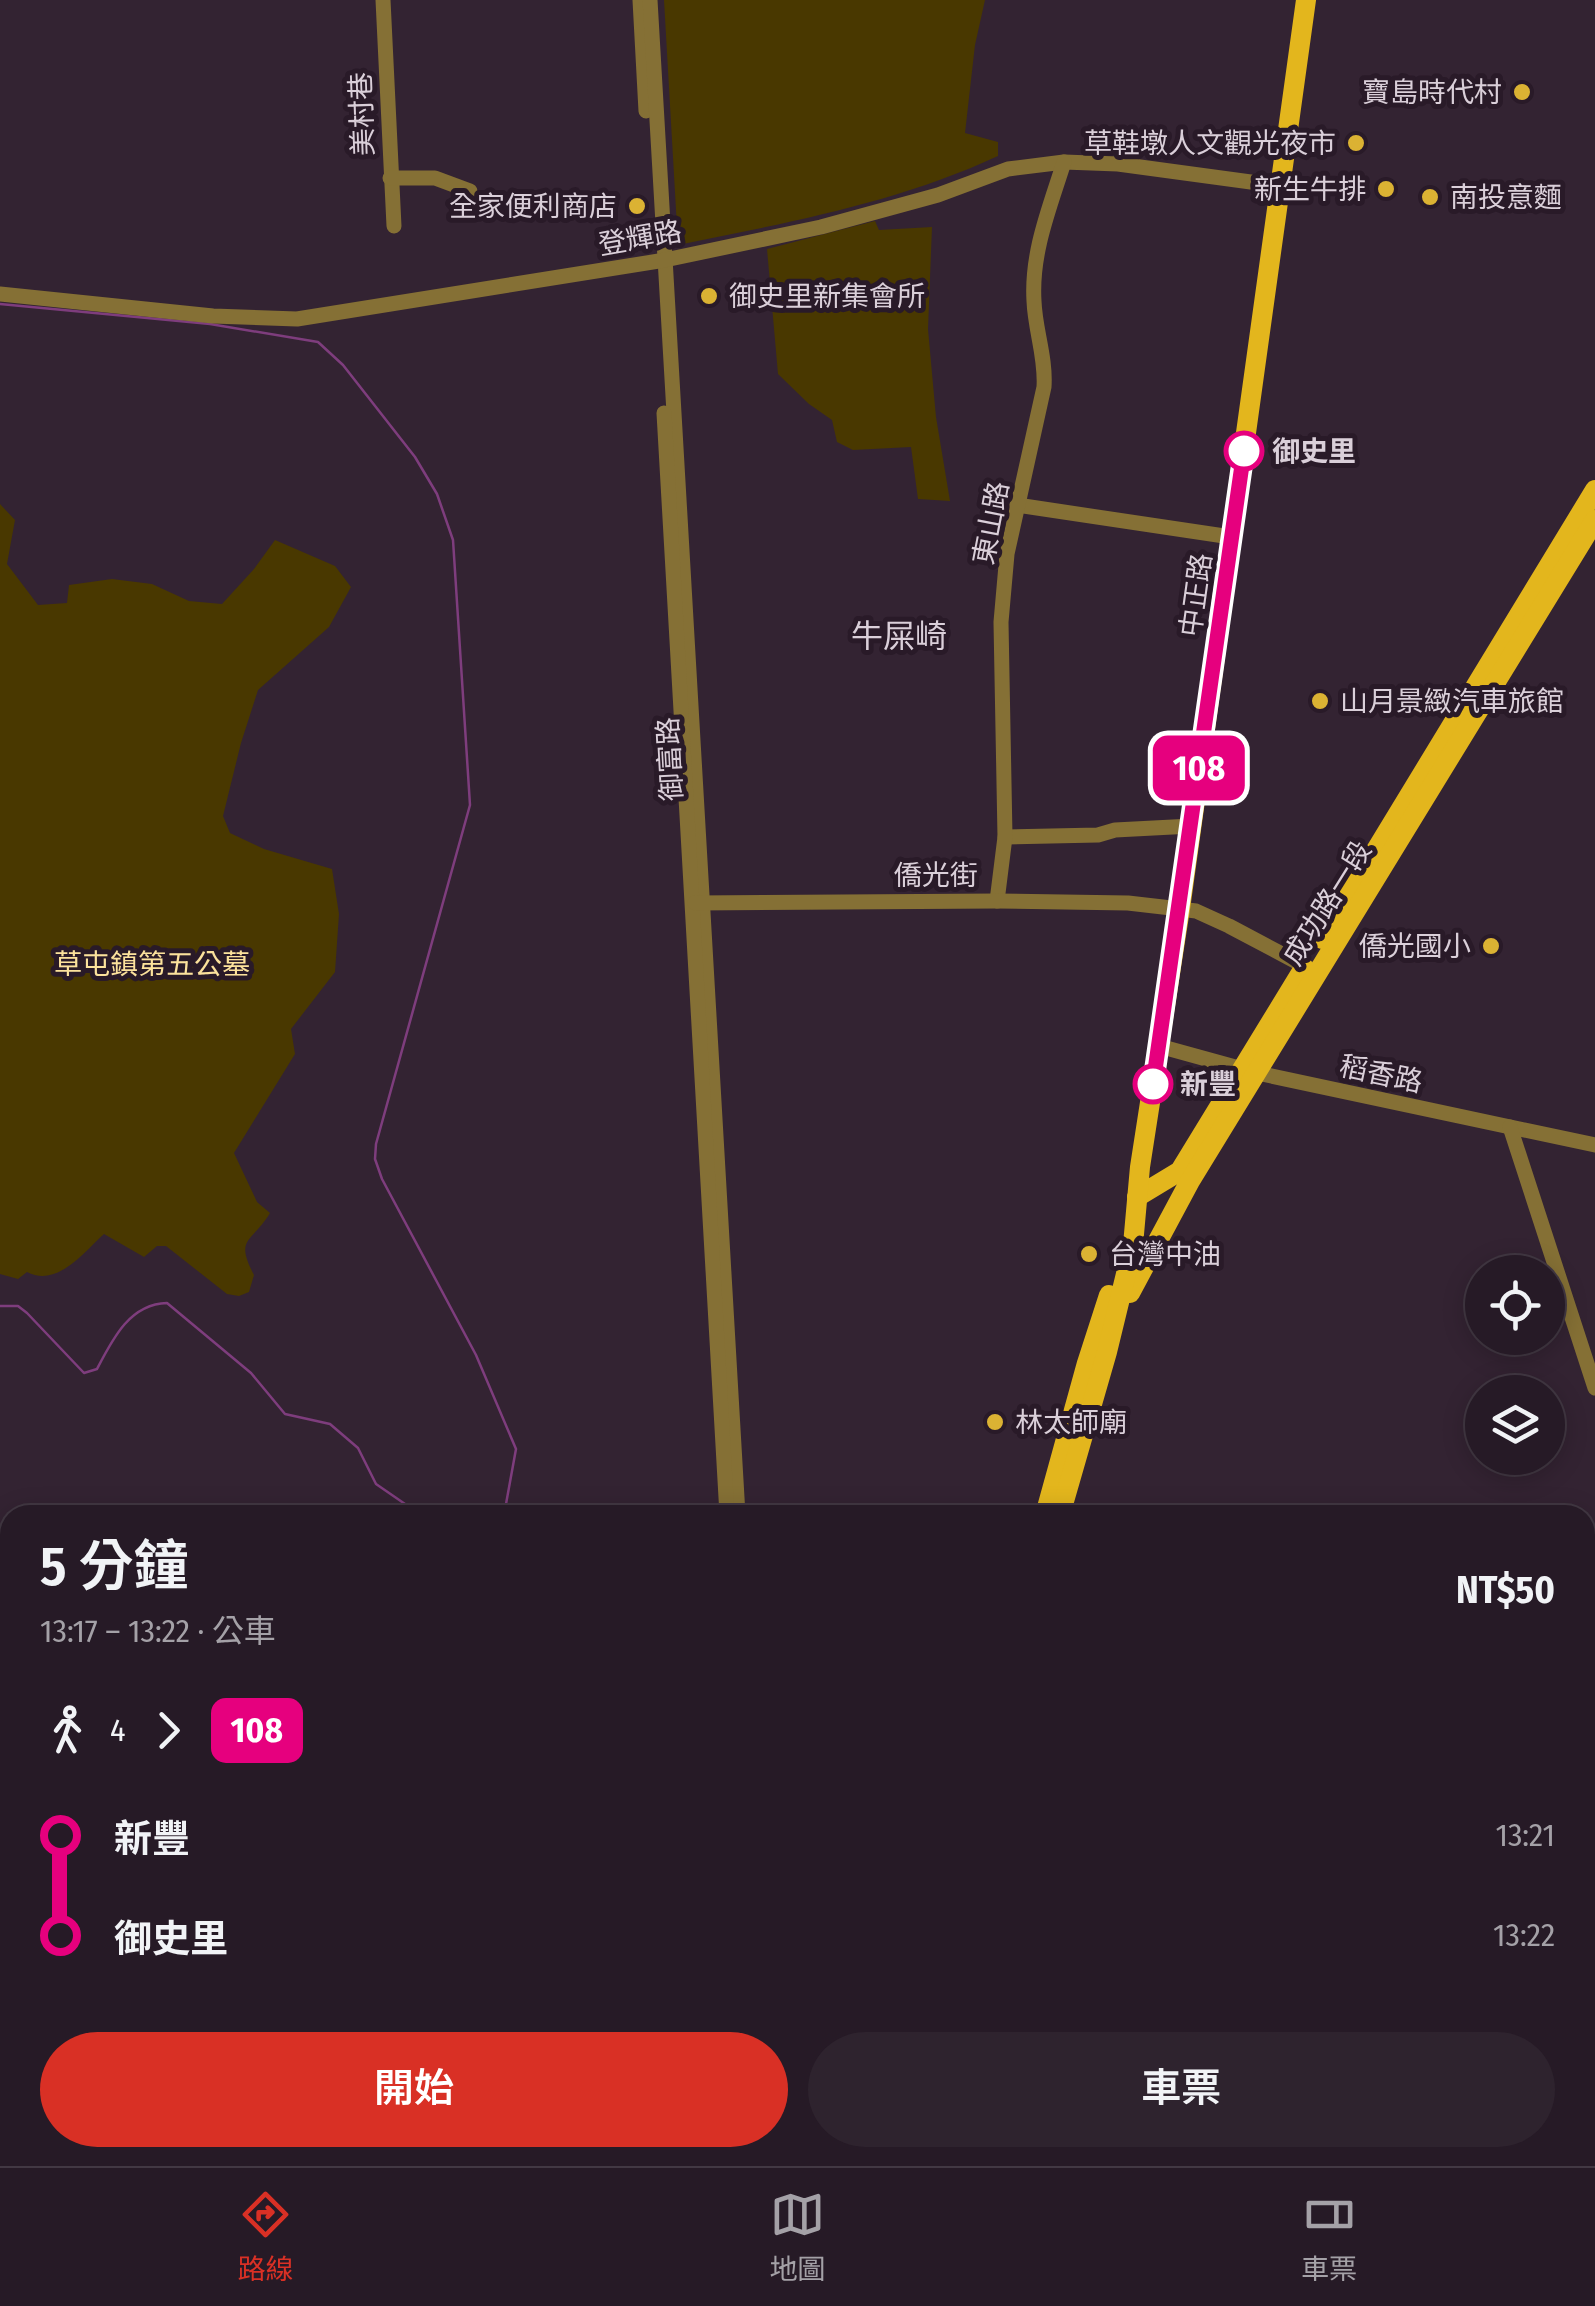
<!DOCTYPE html>
<html lang="zh-TW">
<meta charset="utf-8">
<style>
body{margin:0;font-family:"Fira Sans Condensed","Noto Sans TC",sans-serif;background:#2e232e;color:#f1f3f6;height:100vh;display:flex;flex-direction:column;font-size:38px;white-space:nowrap}
*{box-sizing:border-box;margin:0}
p{font-size:32px;color:#a4a1a7}
.icon{flex:none;width:55px;height:55px;fill:none;stroke:currentColor;stroke-width:2;stroke-linecap:round;stroke-linejoin:round}
.map{position:relative;flex:1;overflow:hidden}
.sheet{position:absolute;left:0px;top:1505px;width:1595px;height:662px;display:flex;flex-direction:column;background:#261a26;border-radius:30px 30px 0 0;box-shadow:0 5px 25px #0003,0 0 0 2px #423843}
.sheet>*{flex:none}
.badge{padding:0 20px;border-radius:15px;font-size:35px;line-height:65px}
.tools{position:absolute;left:1465px;top:1255px;display:grid;gap:20px}
.tools a{display:grid;place-items:center;width:100px;height:100px;border-radius:50%;background:#261a26;box-shadow:0 5px 25px #0003,0 0 0 2px #423843;font-size:50px}
.map>.badge{position:absolute;translate:-50% -50%;box-shadow:0 0 0 5px #fff}
.legs{display:flex;align-items:center;gap:15px;height:110px;padding:0 40px;font-size:32px}
.legs p{margin-inline-start:auto}
.summary{display:flex;align-items:center;justify-content:space-between;height:170px;padding:0 40px}
h1{font-size:55px;font-weight:600;line-height:75px}
.button{display:flex;gap:20px;margin-top:auto;padding:20px 40px}
.button a{flex:1;height:115px;border-radius:60px;background:#d93025;color:#fff;font-size:40px;font-weight:600;line-height:115px;text-align:center}
.button a+a{background:#2e232e;color:#f1f3f6}
ul{padding:0 40px;list-style:none}
li{display:flex;align-items:center;gap:35px;height:100px;font-size:38px}
li i{display:grid;place-items:center;width:15px;height:100%;margin:0 12px;background:currentColor}
li i::after{content:'';width:25px;height:25px;margin:-12px;border:8px solid;border-radius:50%;background:#261a26}
li p{margin-inline-start:auto}
li:first-child i{background:linear-gradient(#0000 50%,currentColor 0)}
li:last-child i{background:linear-gradient(currentColor 50%,#0000 0)}
.dock{display:flex;justify-content:space-around;align-items:center;height:140px;border-top:2px solid #423843;background:#261a26;font-size:28px;color:#a4a1a7}
.dock a{display:grid;justify-items:center;gap:5px}
.dock .selected{color:#d93025}
.map>svg:first-child{display:block}
.green{fill:#493800}
.lines{fill:none;stroke-linecap:round;stroke-linejoin:round}
.stream{stroke:#7e3d7d;stroke-width:2.5}
.minor{stroke:#857035;stroke-width:15}
.major{stroke:#e3b61d;stroke-width:20}
.line-1-casing{stroke:#fff;stroke-width:22}
.line-1{stroke:#e6007e;stroke-width:15}
.poi-dot{fill:#dbb233;stroke:#291a28;stroke-width:4}
.stop-1-dot{fill:#fff;stroke:#e6007e;stroke-width:5}
.labels{text-anchor:middle;dominant-baseline:central;stroke-width:10;stroke-linejoin:round;paint-order:stroke}
.poi-label{font-size:28px;fill:#dacfd9;stroke:#291a28;text-anchor:end}
.street-label{font-size:28px;fill:#dacfd9;stroke:#291a28}
.stop-label{font-size:28px;font-weight:bold;fill:#dacfd9;stroke:#291a28;text-anchor:start}
.park-label{font-size:28px;fill:#fce29c;stroke:#291a28}
.quarter-label{font-size:32px;fill:#dacfd9;stroke:#291a28}
</style>
<div class="map">
<svg width="1595" height="2166" viewBox="0 0 1595 2166">
<rect width="100%" height="100%" fill="#332332"/>
<g class="green">
<path d="M 664,0 L 985,0 L 975,45 L 965,133 L 998,142 L 998,156 C 897,203 786,223 678,245 Z"/>
<polygon points="875,221 879,230 932,227 928,329 936,417 950,501 918,499 911,447 853,450 837,442 832,420 809,404 778,374 767,249"/>
<path d="M 0,504 L 15,520 L 7,564 L 38,605 L 67,603 L 69,585 L 112,579 L 152,584 L 189,601 L 222,604 L 254,569 L 275,540 L 335,566 L 351,587 L 329,627 L 258,690 L 241,743 L 223,816 L 230,833 L 264,849 L 332,869 L 339,914 L 335,972 L 291,1029 L 295,1054 L 234,1153 L 257,1202 L 270,1213 C 252,1243 234,1237 254,1275 L 249,1292 L 239,1296 L 227,1294 L 166,1246 L 157,1246 L 144,1257 L 104,1234 C 84,1252 57,1288 27,1272 L 18,1279 L 0,1274 Z"/>
</g>
<g class="lines">
<g class="stream">
<polyline points="0,304 210,324 318,342 343,365 415,457 437,494 453,540 470,805 376,1144 375,1159 382,1179 476,1355 516,1449 504,1515"/>
<path d="M 0,1306 L 18,1306 L 27,1313 L 84,1373 L 97,1369 C 113,1338 130,1304 167,1303 L 251,1373 L 285,1414 L 330,1424 L 358,1448 L 376,1484 L 421,1515"/>
<polyline points="1585,1680 1595,1677"/>
<polyline points="779,2158 807,2166"/>
</g>
<g class="minor">
<polyline points="383,0 394,226"/>
<polyline points="640,0 646,111"/>
<polyline points="650,0 738,1515"/>
<polyline points="390,178 435,178 470,191"/>
<polyline points="0,294 213,316 297,319 665,260 821,227 938,195 1008,169 1064,162 1118,164 1280,186"/>
<polyline points="664,413 727,1515"/>
<polyline points="1017,505 1231,537"/>
<polyline points="1005,837 1098,835 1115,830 1192,826"/>
<path d="M 997,901 L 1005,837 L 1001,622 L 1007,554 L 1044,387 C 1046,357 1035,330 1034,301 C 1031,252 1050,207 1064,162"/>
<polyline points="695,903 997,901 1128,903 1180,909 1196,911 1229,926 1312,970"/>
<polyline points="1159,1046 1257,1073 1595,1145"/>
<polyline points="1510,1127 1595,1388"/>
<polyline points="420,2158 433,2166"/>
</g>
<g class="major">
<polyline points="1322,939 1595,490"/>
<polyline points="1137,1197 1180,1171 1304,968"/>
<polyline points="1130,1293 1190,1181 1595,520"/>
<polyline points="1045,1515 1087,1363 1109,1295"/>
<polyline points="1060,1515 1107,1352 1133,1245 1140,1167 1180,909 1306,0"/>
<polyline points="877,2166 879,2158"/>
<polyline points="893,2166 895,2158"/>
</g>
</g>
<g class="lines">
<defs>
<polyline id="line-1" points="1153,1084 1244,451"/>
</defs>
<use href="#line-1" class="line-1-casing"/>
<use href="#line-1" class="line-1"/>
</g>
<g class="poi-dot">
<circle cx="1522" cy="92" r="10"/>
<circle cx="1356" cy="143" r="10"/>
<circle cx="1386" cy="189" r="10"/>
<circle cx="1430" cy="197" r="10"/>
<circle cx="637" cy="206" r="10"/>
<circle cx="709" cy="296" r="10"/>
<circle cx="1320" cy="701" r="10"/>
<circle cx="1491" cy="946" r="10"/>
<circle cx="1089" cy="1254" r="10"/>
<circle cx="995" cy="1422" r="10"/>
</g>
<g class="stop-1-dot">
<circle cx="1244" cy="451" r="18"/>
<circle cx="1153" cy="1084" r="18"/>
</g>
<g class="labels">
<g class="poi-label">
<text x="1502" y="92">寶島時代村</text>
<text x="1336" y="143">草鞋墩人文觀光夜市</text>
<text x="1366" y="189">新生牛排</text>
<text x="1450" y="197" text-anchor="start">南投意麵</text>
<text x="617" y="206">全家便利商店</text>
<text x="729" y="296" text-anchor="start">御史里新集會所</text>
<text x="1340" y="701" text-anchor="start">山月景緻汽車旅館</text>
<text x="1471" y="946">僑光國小</text>
<text x="1109" y="1254" text-anchor="start">台灣中油</text>
<text x="1015" y="1422" text-anchor="start">林太師廟</text>
</g>
<g class="street-label">
<text transform="translate(362 114) rotate(-92)">美村巷</text>
<text transform="translate(640 238) rotate(-10)">登輝路</text>
<text transform="translate(991 523) rotate(-79)">東山路</text>
<text transform="translate(1196 595) rotate(-82)">中正路</text>
<text transform="translate(670 759) rotate(-93)">御富路</text>
<text x="936" y="875">僑光街</text>
<text transform="translate(1327 903) rotate(-58)">成功路一段</text>
<text transform="translate(1381 1074) rotate(12)">稻香路</text>
</g>
<g class="stop-label">
<text x="1272" y="451">御史里</text>
<text x="1180" y="1084">新豐</text>
</g>
<g class="park-label">
<text x="152" y="964">草屯鎮第五公墓</text>
</g>
<g class="quarter-label">
<text x="899" y="636">牛屎崎</text>
</g>
</g>
</svg>
<div class="tools">
<a><svg class="icon" aria-label="locate" viewBox="0 0 24 24"><circle cx="12" cy="12" r="6"/><path d="M12 2v4M12 18v4M2 12h4M18 12h4"/></svg></a>
<a><svg class="icon" aria-label="layers" viewBox="0 0 24 24"><path d="M12 4l9 5-9 5-9-5zM3 14l9 5 9-5"/></svg></a>
</div>
<b class="badge" style="left:1199px;top:768px;background:#e6007e;color:#fff">108</b>
<section class="sheet">
<div class="summary"><div><h1>5 分鐘</h1><p>13:17 – 13:22 · 公車</p></div><b>NT$50</b></div>
<div class="legs"><svg class="icon" aria-label="walk" viewBox="0 0 24 24"><circle cx="13" cy="4" r="2"/><path d="M13 8l-2 6 4 7M11 14l-3 7M7 12l3-4h3l4 4"/></svg>4<svg class="icon" aria-label="forward" viewBox="0 0 24 24"><path d="M9 5l7 7-7 7"/></svg><b class="badge" style="background:#e6007e;color:#fff">108</b></div>
<ul>
<li><i style="color:#e6007e"></i><b>新豐</b><p>13:21</p></li>
<li><i style="color:#e6007e"></i><b>御史里</b><p>13:22</p></li>
</ul>
<div class="button"><a>開始</a><a>車票</a></div>
</section>
</div>
<nav class="dock">
<a class="selected"><svg class="icon" aria-label="directions" viewBox="0 0 24 24"><path d="M12 3l9 9-9 9-9-9zM9 14v-3h6M13 9l2 2-2 2"/></svg>路線</a>
<a><svg class="icon" aria-label="map" viewBox="0 0 24 24"><path d="M3 6l6-2 6 2 6-2v14l-6 2-6-2-6 2zM9 4v14M15 6v14"/></svg>地圖</a>
<a><svg class="icon" aria-label="tickets" viewBox="0 0 24 24"><path d="M3 7h18v10H3zM15 7v10"/></svg>車票</a>
</nav>
